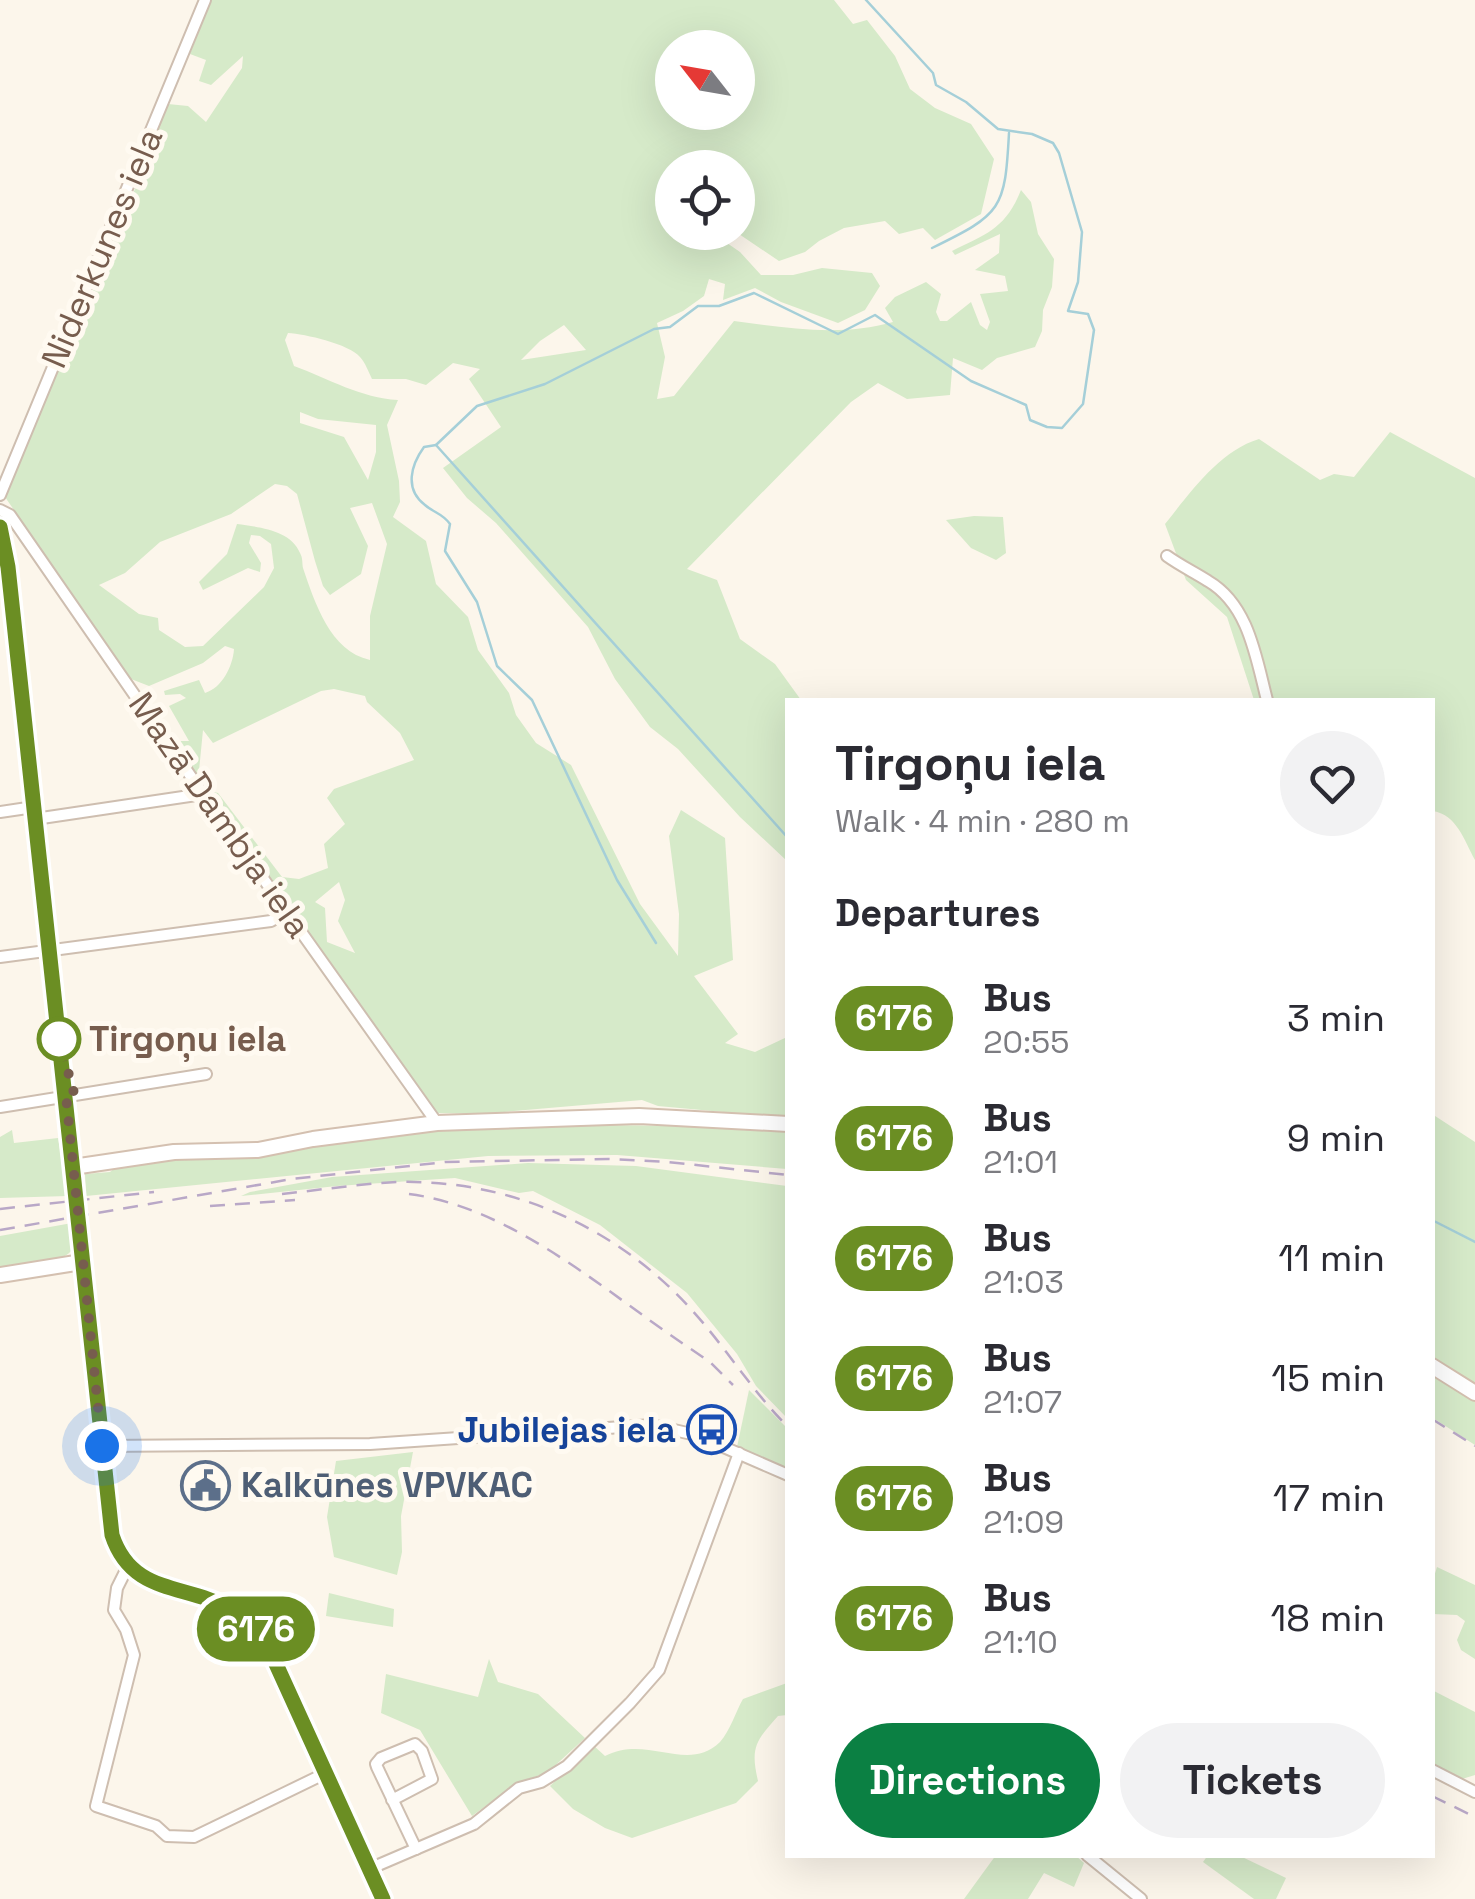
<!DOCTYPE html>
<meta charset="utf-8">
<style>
body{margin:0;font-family:"Space Grotesk",sans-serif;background:#f2f2f3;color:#2b2b33;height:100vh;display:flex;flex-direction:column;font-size:38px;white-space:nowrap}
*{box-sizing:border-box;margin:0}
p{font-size:32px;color:#7c7c81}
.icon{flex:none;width:55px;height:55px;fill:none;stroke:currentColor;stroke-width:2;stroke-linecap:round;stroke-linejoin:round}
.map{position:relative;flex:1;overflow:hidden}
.details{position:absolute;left:785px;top:698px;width:650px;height:1160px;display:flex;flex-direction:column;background:#fff;border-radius:0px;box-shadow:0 10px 40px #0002}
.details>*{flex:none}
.badge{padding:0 20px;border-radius:32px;font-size:35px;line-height:65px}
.needle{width:65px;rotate:301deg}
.tools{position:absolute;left:655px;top:30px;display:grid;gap:20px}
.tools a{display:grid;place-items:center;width:100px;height:100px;border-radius:50%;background:#fff;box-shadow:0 10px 40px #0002;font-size:50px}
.you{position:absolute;width:50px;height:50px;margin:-25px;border:8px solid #fff;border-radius:50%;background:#1a73e8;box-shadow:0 0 0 15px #1a73e833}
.map>.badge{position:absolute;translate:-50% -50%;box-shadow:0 0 0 5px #fff}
h2{padding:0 50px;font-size:38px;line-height:90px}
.round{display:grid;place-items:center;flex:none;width:105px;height:105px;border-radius:52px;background:#f2f2f3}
.summary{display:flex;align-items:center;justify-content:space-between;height:170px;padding:0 50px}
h1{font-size:48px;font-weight:600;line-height:75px}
.primary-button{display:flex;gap:20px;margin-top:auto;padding:20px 50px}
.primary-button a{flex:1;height:115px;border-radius:60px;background:#0b8043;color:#fff;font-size:40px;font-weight:600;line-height:115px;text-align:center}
.primary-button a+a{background:#f2f2f3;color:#2b2b33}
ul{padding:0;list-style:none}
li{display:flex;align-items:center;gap:30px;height:120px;padding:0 50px}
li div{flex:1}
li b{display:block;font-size:38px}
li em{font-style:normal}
li .badge{min-width:110px;font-weight:700;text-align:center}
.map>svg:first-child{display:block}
.green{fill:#d6eac9;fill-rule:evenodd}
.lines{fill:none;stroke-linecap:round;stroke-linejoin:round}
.stream{stroke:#a5cfd8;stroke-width:2.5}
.street-casing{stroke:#cebeb0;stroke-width:14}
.secondary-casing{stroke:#d4c0b0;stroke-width:18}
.street{stroke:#fff;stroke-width:10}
.secondary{stroke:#fff;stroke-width:14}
.rail{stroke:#b9a8c7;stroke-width:2.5;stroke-dasharray:15 10;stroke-linecap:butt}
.line-casing{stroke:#fff;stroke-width:22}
.line{stroke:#6b8e23;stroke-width:15}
.walk{stroke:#775d4e;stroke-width:10;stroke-dasharray:0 18}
.stop-dot{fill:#fff;stroke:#6b8e23;stroke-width:5}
.labels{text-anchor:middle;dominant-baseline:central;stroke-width:10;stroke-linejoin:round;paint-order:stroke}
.street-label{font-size:35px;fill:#775d4e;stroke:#fffaf1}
.stop-label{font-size:35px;font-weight:bold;fill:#775d4e;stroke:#fffaf1;text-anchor:start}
.transit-label{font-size:35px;font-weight:bold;fill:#164399;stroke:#fffaf1;text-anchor:end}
.service-label{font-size:35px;font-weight:bold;fill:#4e5e75;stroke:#fffaf1;text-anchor:start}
</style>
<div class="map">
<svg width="1475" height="1899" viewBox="0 0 1475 1899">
<rect width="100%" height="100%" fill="#fcf6eb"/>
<g class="green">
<path d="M 211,0 L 834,0 L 853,24 L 867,20 L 895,56 L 910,89 L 935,108 L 971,124 L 994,159 L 981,214 L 935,240 L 923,228 L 899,234 L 885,221 L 844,228 L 819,241 L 805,252 L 779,261 L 739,234 L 727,243 L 740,252 L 761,275 L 793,275 L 822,268 L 872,273 L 880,286 L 865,310 L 838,323 L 781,302 L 755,288 L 723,300 L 725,284 L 709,279 L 704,296 L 683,311 L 657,323 L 665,357 L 657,399 L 674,396 L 734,321 C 787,328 841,337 893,322 L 885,308 L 895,297 L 926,282 L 941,294 L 936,312 L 940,321 L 947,321 L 971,302 L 980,325 L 987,330 L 990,322 L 980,294 L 1008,291 L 1005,276 L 975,270 L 999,253 L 1000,234 L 955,255 L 952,251 C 987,234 1006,228 1021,190 L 1031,202 L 1038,234 L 1054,259 L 1052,287 L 1043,310 L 1042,331 L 1035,347 L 997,358 L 982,370 L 953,358 L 950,395 L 907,399 L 878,383 L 851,402 L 687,569 L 717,580 L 740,639 L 775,664 L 801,700 L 788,700 L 787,861 L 740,817 L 678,749 L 650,727 L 615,679 L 588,627 L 496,523 L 467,498 L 443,468 L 501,427 L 469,379 L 480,369 L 453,363 L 426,385 L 406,379 L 372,379 C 369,373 365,362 360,357 C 349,344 305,334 288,333 L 285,340 L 294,366 C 329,379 361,398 398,400 L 387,425 L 399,481 L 400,502 L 393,517 L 426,541 L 436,584 L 468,617 L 478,650 L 509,693 L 516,715 L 536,743 L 571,765 L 640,904 L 678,956 L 679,914 L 669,836 L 681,810 L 725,838 L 733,960 L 694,976 L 738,1034 L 725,1043 L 755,1052 L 787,1037 L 787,1118 L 658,1106 L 642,1100 L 480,1114 L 437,1113 L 292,911 L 286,897 L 280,894 L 206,793 L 210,791 L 218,793 L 282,877 L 299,879 L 328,868 L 324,844 L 345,824 L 327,798 L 334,789 L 414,760 L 400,733 L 367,702 L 365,696 L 334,689 L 321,691 L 213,743 L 203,730 L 198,781 L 175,746 L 181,741 L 189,741 L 169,706 L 186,698 L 180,694 L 165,695 L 164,691 L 199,680 L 205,693 C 222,688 233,666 234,649 L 225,646 L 203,663 L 149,686 L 131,679 L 5,497 L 143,170 L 158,122 L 168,104 L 188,106 L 206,122 L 242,68 L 243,56 L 211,85 L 199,81 L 206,60 L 190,54 ZM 672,48 L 738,48 L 738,112 L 672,112 ZM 672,168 L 738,168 L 738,232 L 672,232 ZM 564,325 L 586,350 L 521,360 L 540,341 ZM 300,412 L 318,419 L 376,425 L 376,452 L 368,480 L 344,437 L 300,423 ZM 275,484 L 287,486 L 297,494 L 315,561 L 323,586 L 330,595 L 361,574 L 368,546 L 350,508 L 372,503 L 387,544 L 370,616 L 370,660 C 330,651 315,603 303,568 C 302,563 303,558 300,553 C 291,530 258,527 237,524 L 227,554 L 199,582 L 203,590 L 248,568 L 260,572 L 261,563 L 249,543 L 251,535 L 260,536 L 271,544 L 274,568 L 264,587 L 203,646 L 185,647 L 159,630 L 158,618 L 139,614 L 99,585 L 125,573 L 160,542 L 231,514 ZM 339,882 L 345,900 L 338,921 L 355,953 L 327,942 L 325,908 L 315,902 Z"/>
<path d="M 1390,432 L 1475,478 L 1475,860 C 1464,840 1457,815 1433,811 L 1432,700 L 1254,700 L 1227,617 L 1186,580 L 1165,524 C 1190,493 1219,451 1259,439 L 1320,480 L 1334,474 L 1354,477 Z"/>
<polygon points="974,516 1003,517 1006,553 996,560 971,548 946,520"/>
<polygon points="1432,1114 1475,1142 1475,1385 1433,1358"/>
<polygon points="604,1125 761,1127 787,1130 787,1169 617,1155 488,1156 86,1196 85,1174 110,1172 116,1167 434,1131"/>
<polygon points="12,1130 14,1143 58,1138 68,1196 0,1198 0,1137"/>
<polygon points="528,1163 636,1166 787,1186 787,1418 756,1386 737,1354 687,1293 600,1225 533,1191 519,1193 455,1178 337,1186 241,1196 250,1192 332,1177"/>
<path d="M 72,1223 C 73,1230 76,1242 73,1248 C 65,1265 17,1266 0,1269 L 0,1236 Z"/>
<polygon points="1432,1376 1475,1402 1475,1445 1433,1418"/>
<polygon points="749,1390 787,1428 787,1468 737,1447"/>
<polygon points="413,1452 401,1516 402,1552 397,1575 334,1557 327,1517 336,1461"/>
<polygon points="1437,1567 1475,1585 1475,1659 1461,1650 1457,1640 1465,1621 1457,1615 1433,1614 1433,1580"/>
<polygon points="329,1593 394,1609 393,1627 326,1616"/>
<polygon points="489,1659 498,1682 538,1694 585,1738 547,1773 518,1782 472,1816 420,1730 381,1713 386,1674 478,1697"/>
<path d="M 787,1683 L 787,1715 L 778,1716 C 756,1741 750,1747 758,1781 L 736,1803 L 632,1838 L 605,1828 L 573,1809 L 550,1786 L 593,1745 L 605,1756 C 648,1734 687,1774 720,1742 C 730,1731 736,1711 743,1699 Z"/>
<polygon points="1432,1690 1475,1712 1475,1775 1462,1779 1433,1764"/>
<polygon points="996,1855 1075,1855 1084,1863 1074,1887 1044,1873 1028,1899 964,1899"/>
<polygon points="1208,1855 1238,1855 1286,1878 1276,1899 1254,1899 1203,1862"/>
</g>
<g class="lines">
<g class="stream">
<path d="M 932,248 C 1002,214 1005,209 1009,133"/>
<path d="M 436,445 L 424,447 C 411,465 404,489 425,505 C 434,513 442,513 450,524 L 445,551 L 477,602 L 497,666 L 532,700 L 617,880 L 656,943"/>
<polyline points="788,838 436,445 477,406 545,384 654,329 670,327 698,306 719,306 754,293 838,334 875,315 971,381 1026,405 1030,420 1047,427 1062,428 1083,404 1094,330 1088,314 1068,311 1078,282 1082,232 1059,153 1053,143 1032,134 998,129 966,102 936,85 933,73 866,0"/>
<polyline points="1432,1220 1475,1242"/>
</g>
<defs>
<g id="street">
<polyline points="0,495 205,0"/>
<polyline points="0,510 10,515 203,794 437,1123"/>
<path d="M 1167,556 C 1181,566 1194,572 1208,581 C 1249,605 1256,658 1267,700"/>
<polyline points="0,812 34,807"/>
<polyline points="35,819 203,794"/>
<polyline points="0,957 271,921 286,912"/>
<polyline points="0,1107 206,1074"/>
<polyline points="102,1446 370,1444 652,1425 696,1435 788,1475"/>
<polyline points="128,1566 117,1588 114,1610 126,1630 134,1655 96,1806 156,1826 167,1836 194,1837 326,1773"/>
<polyline points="1432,1770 1475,1792"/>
<polyline points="392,1800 432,1779 422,1751 415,1744 381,1758 376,1764 377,1767 416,1849"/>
<polyline points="1087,1855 1141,1899"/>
<polyline points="369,1869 474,1824 519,1788 541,1782 567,1766 630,1703 659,1670 739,1453"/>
</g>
<g id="secondary">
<path d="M 0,526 L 9,567 L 112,1535 C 132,1596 186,1583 232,1610 C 246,1617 257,1630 266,1642 L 383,1899"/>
<polyline points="73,1167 174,1152 258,1150 313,1139 437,1123 639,1116 788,1124"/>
<polyline points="0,1275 82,1262"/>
<polyline points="1432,1366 1475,1393"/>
</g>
</defs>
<use href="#street" class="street-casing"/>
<use href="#secondary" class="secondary-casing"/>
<use href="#street" class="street"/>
<use href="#secondary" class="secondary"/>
<g class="rail">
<path d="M 282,1194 C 320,1190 358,1184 397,1182 C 509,1179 615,1226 690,1308 C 725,1346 751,1390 788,1427"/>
<path d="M 409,1194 C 510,1207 600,1287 682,1343 L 710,1362 L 733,1385"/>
<polyline points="210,1206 295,1200"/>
<polyline points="0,1209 154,1192"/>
<polyline points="0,1230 292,1179 445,1162 608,1159 668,1162 788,1175"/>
<polyline points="1432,1419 1475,1446"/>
<polyline points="1432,1796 1475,1817"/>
</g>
</g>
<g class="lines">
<defs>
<path id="line" d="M 0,527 L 8,567 L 112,1535 C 132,1596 186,1583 232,1610 C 246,1617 257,1630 266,1642 L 383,1899"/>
</defs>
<use href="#line" class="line-casing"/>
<use href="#line" class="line"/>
<polyline class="walk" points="59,1039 74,1093 66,1096 102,1446"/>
</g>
<defs>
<symbol id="bus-ring" viewBox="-11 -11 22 22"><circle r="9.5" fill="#fffaf1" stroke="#1a4fb4" stroke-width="1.5"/><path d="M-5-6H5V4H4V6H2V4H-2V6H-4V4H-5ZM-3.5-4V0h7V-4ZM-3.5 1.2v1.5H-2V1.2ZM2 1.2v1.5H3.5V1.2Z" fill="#1a4fb4"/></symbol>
<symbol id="civic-ring" viewBox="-11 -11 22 22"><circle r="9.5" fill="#fffaf1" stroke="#5c6f8a" stroke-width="1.5"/><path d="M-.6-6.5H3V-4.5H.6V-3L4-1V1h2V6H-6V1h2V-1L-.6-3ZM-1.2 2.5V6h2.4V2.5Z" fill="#5c6f8a"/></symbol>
</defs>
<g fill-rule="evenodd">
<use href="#bus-ring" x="684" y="1402" width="55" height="55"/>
<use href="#civic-ring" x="178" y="1458" width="55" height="55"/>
</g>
<circle class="stop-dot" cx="59" cy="1039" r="20"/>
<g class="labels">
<g class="street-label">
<text transform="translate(102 248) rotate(-67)">Niderkunes iela</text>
<text transform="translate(220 815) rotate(55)">Mazā Dambja iela</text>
</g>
<g class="stop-label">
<text x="89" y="1039">Tirgoņu iela</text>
</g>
<g class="transit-label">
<text x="676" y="1430">Jubilejas iela</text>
</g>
<g class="service-label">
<text x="241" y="1485">Kalkūnes VPVKAC</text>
</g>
</g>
</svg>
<div class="tools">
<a><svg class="needle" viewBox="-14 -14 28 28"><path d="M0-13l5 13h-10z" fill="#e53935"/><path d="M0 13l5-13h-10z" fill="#7c7c81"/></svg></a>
<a><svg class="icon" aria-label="locate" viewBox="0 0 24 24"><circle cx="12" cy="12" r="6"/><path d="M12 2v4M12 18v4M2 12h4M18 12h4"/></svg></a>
</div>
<div class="you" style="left:102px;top:1446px"></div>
<b class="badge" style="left:256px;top:1629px;background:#6b8e23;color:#fff">6176</b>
<section class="details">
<div class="summary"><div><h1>Tirgoņu iela</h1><p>Walk · 4 min · 280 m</p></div><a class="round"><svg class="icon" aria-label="heart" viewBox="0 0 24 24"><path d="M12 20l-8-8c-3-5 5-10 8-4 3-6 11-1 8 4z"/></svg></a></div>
<h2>Departures</h2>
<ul>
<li><span class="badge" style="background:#6b8e23;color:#fff">6176</span><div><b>Bus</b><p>20:55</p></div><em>3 min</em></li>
<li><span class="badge" style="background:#6b8e23;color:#fff">6176</span><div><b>Bus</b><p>21:01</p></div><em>9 min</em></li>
<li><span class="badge" style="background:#6b8e23;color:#fff">6176</span><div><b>Bus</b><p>21:03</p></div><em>11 min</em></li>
<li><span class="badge" style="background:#6b8e23;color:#fff">6176</span><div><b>Bus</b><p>21:07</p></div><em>15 min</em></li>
<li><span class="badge" style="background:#6b8e23;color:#fff">6176</span><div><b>Bus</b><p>21:09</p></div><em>17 min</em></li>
<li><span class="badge" style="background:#6b8e23;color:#fff">6176</span><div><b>Bus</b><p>21:10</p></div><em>18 min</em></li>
</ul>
<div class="primary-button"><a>Directions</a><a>Tickets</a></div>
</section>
</div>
